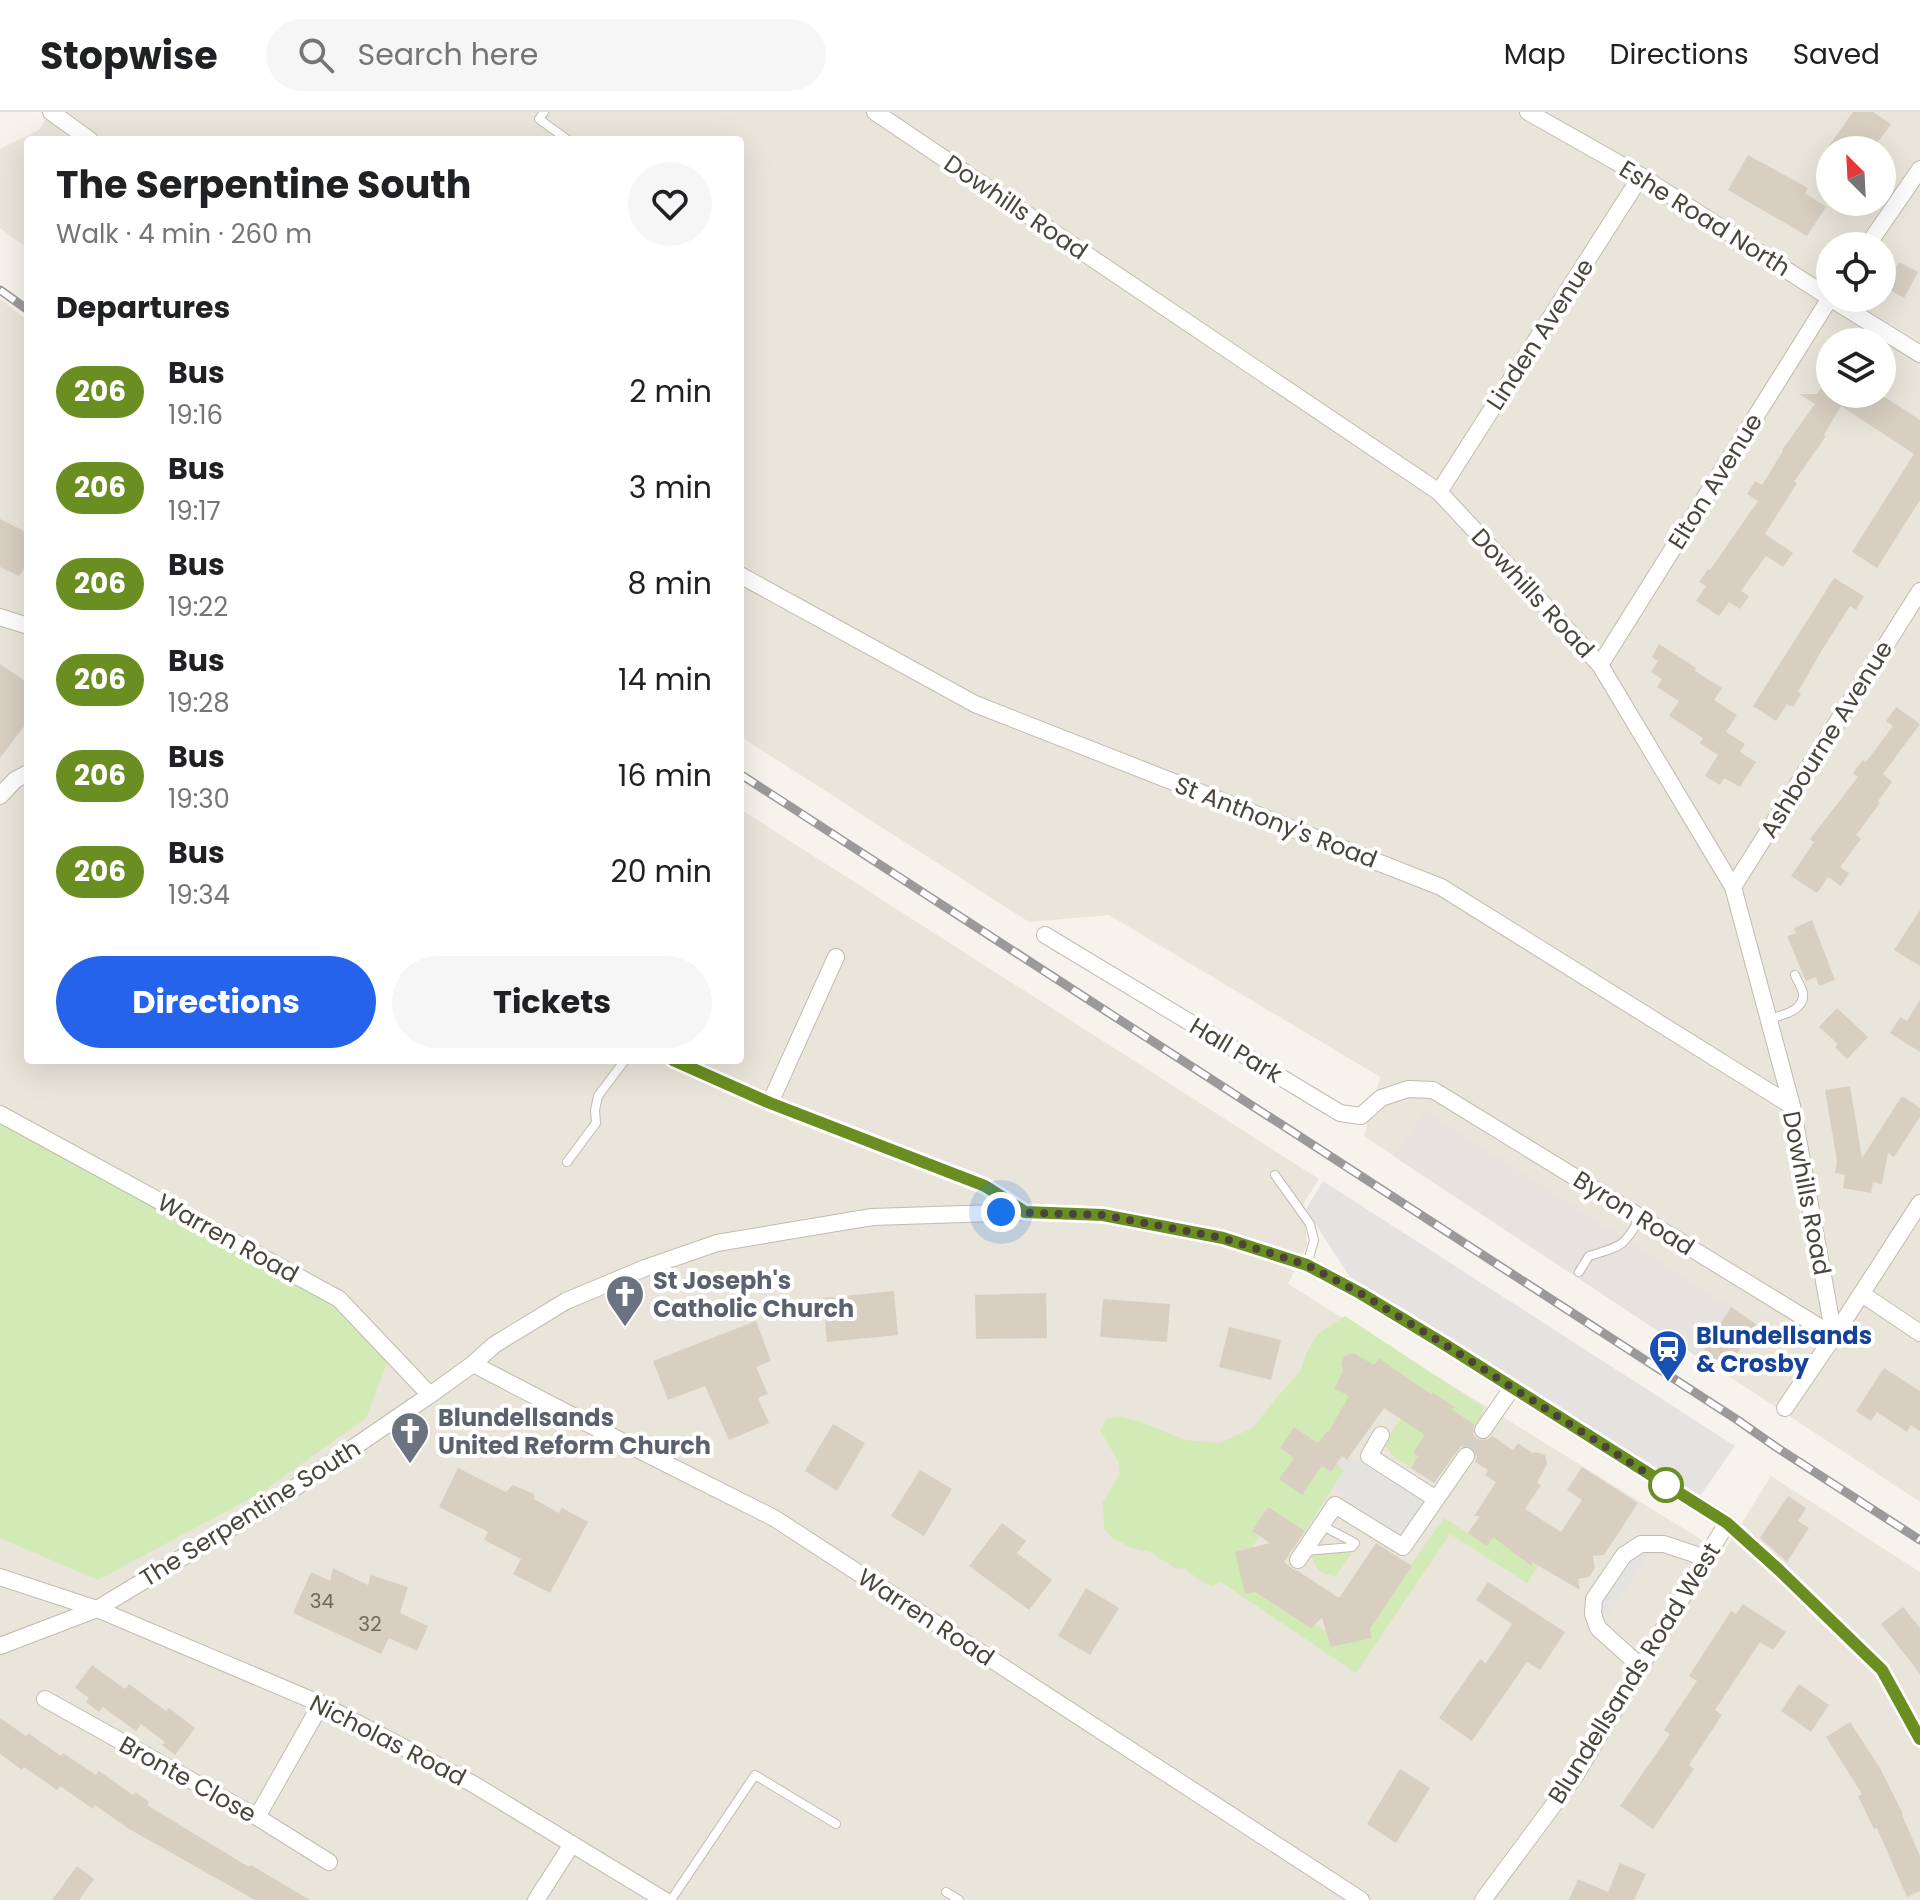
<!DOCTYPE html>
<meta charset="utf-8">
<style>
body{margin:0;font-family:Poppins,sans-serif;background:#f6f6f6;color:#202124;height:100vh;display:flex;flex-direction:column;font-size:30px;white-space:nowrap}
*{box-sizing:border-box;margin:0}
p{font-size:26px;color:#757577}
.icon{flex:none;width:44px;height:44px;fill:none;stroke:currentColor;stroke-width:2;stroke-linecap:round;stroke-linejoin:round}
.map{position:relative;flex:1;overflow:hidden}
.sheet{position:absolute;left:24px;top:24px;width:720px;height:928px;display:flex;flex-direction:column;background:#fff;border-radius:8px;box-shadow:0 8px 32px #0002}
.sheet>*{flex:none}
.badge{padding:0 16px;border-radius:26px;font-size:28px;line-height:52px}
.needle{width:52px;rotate:336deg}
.tools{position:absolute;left:1816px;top:24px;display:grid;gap:16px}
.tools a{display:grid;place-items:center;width:80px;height:80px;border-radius:50%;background:#fff;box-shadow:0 8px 32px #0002;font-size:40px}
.you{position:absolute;width:40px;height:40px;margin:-20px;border:6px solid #fff;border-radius:50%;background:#1a73e8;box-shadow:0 0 0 12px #1a73e833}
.map>.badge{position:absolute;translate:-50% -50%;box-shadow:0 0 0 4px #fff}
h2{padding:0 32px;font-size:30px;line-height:72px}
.round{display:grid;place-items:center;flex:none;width:84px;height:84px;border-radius:42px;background:#f6f6f6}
.overview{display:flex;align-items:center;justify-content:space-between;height:136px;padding:0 32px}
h1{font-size:38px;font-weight:700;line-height:60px}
.button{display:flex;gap:16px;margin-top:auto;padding:16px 32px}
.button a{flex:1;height:92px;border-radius:48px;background:#2563eb;color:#fff;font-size:32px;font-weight:700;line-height:92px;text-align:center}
.button a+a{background:#f6f6f6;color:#202124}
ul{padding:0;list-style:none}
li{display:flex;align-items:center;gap:24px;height:96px;padding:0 32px}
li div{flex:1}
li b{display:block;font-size:30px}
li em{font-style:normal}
li .badge{min-width:88px;font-weight:700;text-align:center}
header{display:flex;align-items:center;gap:48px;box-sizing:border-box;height:112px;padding:0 40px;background:#fff;border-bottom:2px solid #e0e0e0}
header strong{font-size:38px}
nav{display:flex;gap:44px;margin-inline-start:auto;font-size:28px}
.search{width:560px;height:72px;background:#f6f6f6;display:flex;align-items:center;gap:20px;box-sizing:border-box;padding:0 28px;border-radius:44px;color:#757577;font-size:30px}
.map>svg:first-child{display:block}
.residential{fill:#eae5da;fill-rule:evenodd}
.industrial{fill:#e6e2dd}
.green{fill:#d2eab5}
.parking{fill:#e5e3e0}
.building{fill:#d8cfc1}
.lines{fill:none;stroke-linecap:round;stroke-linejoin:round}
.minor-tunnel{stroke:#d4d0c8;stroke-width:16;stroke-dasharray:16 8;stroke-linecap:butt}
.service-casing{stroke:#c2bbae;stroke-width:10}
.minor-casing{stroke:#c2bbae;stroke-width:18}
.service{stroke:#fff;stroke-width:8}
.minor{stroke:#fff;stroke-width:16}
.rail-casing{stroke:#9a9a9a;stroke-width:9}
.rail{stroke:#fff;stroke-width:6;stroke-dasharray:18;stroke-linecap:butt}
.line-casing{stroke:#fff;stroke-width:18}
.line{stroke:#6b8e23;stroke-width:12}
.walk{stroke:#4b4439;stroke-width:8;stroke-dasharray:0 14.4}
.stop-dot{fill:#fff;stroke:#6b8e23;stroke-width:4}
.labels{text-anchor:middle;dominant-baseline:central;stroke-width:8;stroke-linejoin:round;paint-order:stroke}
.number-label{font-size:20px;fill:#6e675b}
.street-label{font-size:24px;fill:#4b4439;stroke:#fff}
.worship-label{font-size:24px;font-weight:bold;fill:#5b616d;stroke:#fff;text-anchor:start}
.transit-label{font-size:24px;font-weight:bold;fill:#164399;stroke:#fff;text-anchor:start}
</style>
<header>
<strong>Stopwise</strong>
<div class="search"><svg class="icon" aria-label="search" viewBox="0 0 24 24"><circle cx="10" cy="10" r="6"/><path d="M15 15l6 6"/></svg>Search here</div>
<nav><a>Map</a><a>Directions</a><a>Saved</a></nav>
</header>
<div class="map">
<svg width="1920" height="1788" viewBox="0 0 1920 1788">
<rect width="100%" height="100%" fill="#f6f3ec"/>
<g class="residential">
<path d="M 50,0 L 1920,0 L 1920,1390 L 1364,1024 L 1380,965 L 1109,803 L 1029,810 L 740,624 L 740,28 L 28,28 L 28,137 L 0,116 L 0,37 L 39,18 ZM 1830,38 L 1882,38 L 1882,90 L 1830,90 ZM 1830,134 L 1882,134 L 1882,186 L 1830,186 ZM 1830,230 L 1882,230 L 1882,282 L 1830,282 Z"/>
<polygon points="0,187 28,209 28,948 740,948 740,697 1319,1067 1304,1091 1307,1133 1288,1172 1723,1441 1771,1364 1920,1460 1920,1788 0,1788"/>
</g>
<polygon class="industrial" points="1426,999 1731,1195 1699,1246 1393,1044"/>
<g class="green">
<polygon points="0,1002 339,1187 390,1243 366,1306 262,1380 98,1468 0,1426"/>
<path d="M 1345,1204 L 1483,1295 L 1482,1304 L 1477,1314 L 1451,1297 L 1454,1294 L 1432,1280 L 1432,1283 L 1379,1246 L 1370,1258 L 1363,1256 L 1362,1246 L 1354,1241 L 1345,1243 L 1341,1251 L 1343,1259 L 1334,1275 L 1353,1286 L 1329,1322 L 1326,1319 L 1322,1326 L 1321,1333 L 1294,1315 L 1280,1336 L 1294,1346 L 1280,1367 L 1302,1382 L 1322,1354 L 1331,1360 L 1336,1352 L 1405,1400 L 1409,1413 L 1402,1416 L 1340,1365 L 1305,1419 L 1268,1395 L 1252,1419 L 1259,1424 L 1252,1436 L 1261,1478 L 1311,1516 L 1315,1512 L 1326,1519 L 1331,1535 L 1372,1525 L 1369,1511 L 1444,1406 L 1487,1433 L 1495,1422 C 1507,1435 1516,1443 1530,1454 L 1532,1450 L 1538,1454 L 1527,1471 L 1450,1422 L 1356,1561 L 1221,1470 L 1213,1474 L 1201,1469 L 1185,1457 L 1175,1456 L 1150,1440 L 1131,1436 L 1111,1425 L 1104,1416 L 1103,1389 L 1120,1362 L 1119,1351 L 1100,1318 L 1106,1307 L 1121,1305 L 1141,1310 L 1185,1328 L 1220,1331 L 1254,1315 L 1275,1287 L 1301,1259 L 1306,1241 L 1318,1222 Z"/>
<path d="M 1401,1307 L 1425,1323 L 1413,1340 L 1418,1344 L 1411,1356 C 1400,1348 1387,1343 1385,1329 Z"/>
<path d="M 1353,1439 L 1336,1464 C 1323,1464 1312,1455 1312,1442 Z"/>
</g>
<g class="parking">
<polygon points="1323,1069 1735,1334 1695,1391 1360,1181 1306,1097"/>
<polygon points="1342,1344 1347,1348 1350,1344 1362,1352 1369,1344 1424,1380 1421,1388 1424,1390 1409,1413 1387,1425 1335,1393 1343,1384 1332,1377 1344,1358 1336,1352"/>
<polygon points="1657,1432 1598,1516 1594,1487 1624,1443"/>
</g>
<g class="building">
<polygon points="1853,0 1873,0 1891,12 1872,38 1826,38"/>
<polygon points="1748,43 1808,76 1805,81 1826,95 1807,124 1728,78"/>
<polygon points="1899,150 1918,160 1904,186 1885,175"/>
<polygon points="1830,262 1830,282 1880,282 1920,308 1920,388 1877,456 1852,440 1914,342 1841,294 1824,323 1826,324 1794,370 1797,371 1765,422 1793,441 1783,455 1766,444 1741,479 1749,484 1740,497 1729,490 1719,504 1696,489 1706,474 1699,470 1708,457 1710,458 1758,389 1747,382 1755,369 1762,373 1783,339 1782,338 1815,292 1799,282 1817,282"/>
<polygon points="0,407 28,421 28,451 19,464 0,455"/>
<polygon points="1834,466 1864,484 1856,498 1850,494 1822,538 1798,580 1801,582 1793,595 1787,592 1776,609 1753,594"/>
<polygon points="1659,532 1696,556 1695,559 1722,576 1714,588 1737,603 1726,620 1745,632 1740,640 1756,650 1740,675 1724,666 1720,673 1705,664 1718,643 1700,631 1703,626 1669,604 1679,589 1657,575 1662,567 1651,560 1658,549 1652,545"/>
<polygon points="0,552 28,571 28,609 0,646"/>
<polygon points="1896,595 1920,612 1883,662 1892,670 1878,689 1880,691 1856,723 1861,727 1840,755 1849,761 1841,774 1828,765 1817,781 1791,764 1814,730 1810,727 1858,665 1853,661 1863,648 1866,650 1893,614 1886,609"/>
<polygon points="1920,798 1920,854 1894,838"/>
<polygon points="1812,808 1835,868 1819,874 1816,865 1806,869 1787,824 1796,821 1794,816"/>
<polygon points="1920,888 1920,940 1890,921 1900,905 1907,909"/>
<polygon points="1837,896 1868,925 1847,947 1835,935 1838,932 1819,915"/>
<polygon points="1850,974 1862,1046 1902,984 1920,996 1920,1005 1894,1045 1888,1041 1882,1072 1873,1070 1871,1081 1843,1076 1845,1063 1835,1061 1837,1049 1825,978"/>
<polygon points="894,1179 898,1223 827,1230 823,1186"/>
<polygon points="1046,1181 1047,1226 976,1227 975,1183"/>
<polygon points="1103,1187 1170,1192 1167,1230 1100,1225"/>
<polygon points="1731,1195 1756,1212 1724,1262 1699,1246"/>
<polygon points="756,1209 771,1249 756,1255 768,1282 758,1286 769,1311 729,1328 705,1274 668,1288 653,1249"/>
<polygon points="1229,1215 1281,1228 1271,1268 1219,1255"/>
<polygon points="1354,1241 1374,1253 1379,1246 1432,1283 1432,1280 1455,1295 1451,1297 1474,1312 1473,1322 1477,1327 1487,1328 1492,1324 1513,1338 1518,1331 1532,1341 1536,1340 1545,1343 1547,1352 1537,1371 1541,1373 1525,1397 1561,1420 1582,1388 1567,1378 1582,1355 1638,1391 1604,1443 1593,1444 1595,1456 1589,1465 1578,1467 1580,1478 1532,1450 1531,1454 1493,1425 1487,1434 1468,1421 1480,1404 1474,1404 1496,1370 1485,1363 1488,1358 1475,1350 1477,1344 1476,1339 1468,1333 1461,1334 1434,1371 1411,1356 1418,1344 1413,1341 1425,1323 1384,1296 1347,1348 1342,1344 1331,1360 1322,1354 1302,1383 1279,1367 1294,1346 1280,1336 1294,1315 1318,1331 1327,1319 1328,1320 1349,1284 1334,1276 1343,1259 1341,1251 1345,1243"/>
<polygon points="1884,1256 1920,1279 1920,1319 1911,1313 1907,1320 1877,1300 1871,1309 1856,1299"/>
<polygon points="833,1312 865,1331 837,1379 805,1359"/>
<polygon points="458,1356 506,1380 513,1373 534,1382 534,1387 559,1401 562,1396 588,1410 550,1481 513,1462 521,1447 484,1428 488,1420 439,1395"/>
<polygon points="920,1358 952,1377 924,1424 891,1404"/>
<polygon points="1788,1384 1806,1396 1798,1409 1809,1416 1787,1450 1760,1426"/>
<polygon points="1268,1395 1305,1419 1284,1450 1293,1457 1298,1459 1339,1486 1376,1431 1412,1454 1370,1517 1372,1526 1331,1535 1322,1506 1311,1516 1255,1480 1245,1482 1235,1440 1270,1431 1252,1419"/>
<polygon points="1002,1411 1026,1429 1017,1441 1052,1468 1029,1498 969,1454"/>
<polygon points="333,1456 368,1473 371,1463 408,1475 400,1500 402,1502 428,1514 417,1539 389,1526 381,1542 293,1501 311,1460 330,1469"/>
<polygon points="1488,1470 1565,1520 1540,1558 1527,1550 1472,1629 1439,1606 1480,1547 1486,1551 1512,1512 1476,1488"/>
<polygon points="1086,1476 1119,1496 1090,1543 1058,1524"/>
<polygon points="1743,1492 1786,1520 1773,1538 1760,1530 1715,1598 1722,1603 1689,1653 1694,1657 1653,1717 1620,1694 1670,1622 1664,1618 1697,1569 1689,1564 1731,1499 1736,1502"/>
<polygon points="1903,1495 1920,1516 1920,1562 1881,1512"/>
<polygon points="92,1553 125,1577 129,1572 166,1599 169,1596 195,1616 175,1643 162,1633 165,1630 141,1612 136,1619 103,1595 99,1600 86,1590 89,1586 75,1576"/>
<polygon points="1799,1572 1829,1593 1811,1620 1781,1599"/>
<polygon points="0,1606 26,1624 28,1621 61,1644 63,1641 96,1663 99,1659 133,1683 135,1680 149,1690 147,1693 249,1755 251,1753 310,1788 255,1788 129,1717 95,1693 93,1697 60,1674 57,1678 24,1655 22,1658 0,1642"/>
<polygon points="1850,1610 1880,1656 1903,1702 1902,1703 1920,1744 1920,1779 1907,1785 1877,1716 1874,1717 1858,1684 1862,1682 1826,1625"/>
<polygon points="1400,1657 1430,1676 1396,1731 1367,1712"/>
<polygon points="1620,1751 1646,1762 1634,1788 1569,1788 1578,1767 1608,1780"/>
<polygon points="77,1754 94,1767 79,1788 52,1788"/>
</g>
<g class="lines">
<polyline class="minor-tunnel" points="1466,1344 1483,1318"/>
<defs>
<g id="service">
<polyline points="544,0 539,7 568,28"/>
<path d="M 1769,907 C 1782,903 1805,899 1803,881 C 1802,876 1797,868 1795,863"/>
<polyline points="567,1050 596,1011 595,998 598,984 625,948"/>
<polyline points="1275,1063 1310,1112 1314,1128 1307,1153"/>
<path d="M 1579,1160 L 1589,1144 C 1621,1134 1623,1136 1641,1105"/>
<polyline points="1305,1439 1352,1435 1355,1431 1321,1413"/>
<polyline points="946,1780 959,1788"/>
<polyline points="671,1788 755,1663 836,1712"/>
</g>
<g id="minor">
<polyline points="51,0 90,28"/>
<polyline points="875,0 1439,380 1600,553 1733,775 1792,994 1834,1224"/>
<polyline points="1528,0 1641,64 1830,186 1920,242"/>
<polyline points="1867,134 1920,57"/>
<polyline points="1439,380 1641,64"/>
<polyline points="740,463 975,592 1441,775 1792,994"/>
<polyline points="0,505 28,514"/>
<polyline points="1600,553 1830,186"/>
<polyline points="0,684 15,668 28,661"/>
<polyline points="1733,775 1920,479"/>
<polyline points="1045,823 1340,1001 1361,1004 1381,986 1408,977 1433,978 1834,1224"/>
<polyline points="673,948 770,991 985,1074 1024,1099"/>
<polyline points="770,991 836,845"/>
<polyline points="0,1002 339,1187 430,1283"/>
<polyline points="1862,1182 1920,1221"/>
<polyline points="473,1252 631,1334 774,1406 1361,1788"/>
<polyline points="1785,1296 1834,1224 1920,1091"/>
<polyline points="1483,1318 1512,1276"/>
<polyline points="1381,1323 1369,1344 1436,1387"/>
<polyline points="1298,1448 1335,1393 1403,1435 1466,1344"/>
<polyline points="0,1465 97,1497 321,1592 473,1672 664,1788"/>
<polyline points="0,1534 97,1497 274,1390 430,1283 473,1252 494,1233 566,1189 645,1156 717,1131 872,1105 1025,1100 1103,1103 1223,1126 1307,1153 1360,1181 1444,1232 1727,1411 1778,1457 1882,1558 1920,1627"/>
<polyline points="1641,1555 1598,1516 1593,1502 1594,1487 1624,1443 1641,1432 1664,1432 1706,1446"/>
<polyline points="45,1587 257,1705 329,1750"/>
<polyline points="257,1705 321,1592"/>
<polyline points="536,1788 572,1732"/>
<polyline points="1483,1788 1575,1664 1727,1411"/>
</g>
</defs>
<use href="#service" class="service-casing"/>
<use href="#minor" class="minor-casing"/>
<use href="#service" class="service"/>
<use href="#minor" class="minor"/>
<defs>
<g id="rail">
<polyline points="0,178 28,198"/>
<polyline points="740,662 1736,1307 1776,1335 1920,1428"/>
</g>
</defs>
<use href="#rail" class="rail-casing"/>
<use href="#rail" class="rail"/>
</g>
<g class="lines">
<defs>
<polyline id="line" points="673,948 770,991 985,1074 1025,1100 1103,1103 1223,1126 1307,1153 1360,1181 1444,1232 1727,1411 1778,1457 1882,1558 1920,1627"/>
</defs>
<use href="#line" class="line-casing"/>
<use href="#line" class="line"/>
<polyline class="walk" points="1001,1100 1103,1103 1223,1126 1307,1153 1360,1181 1444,1232 1673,1378 1666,1373"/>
</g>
<defs>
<symbol id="church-pin" viewBox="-11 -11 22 30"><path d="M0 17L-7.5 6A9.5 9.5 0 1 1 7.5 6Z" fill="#6b7280" stroke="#fff"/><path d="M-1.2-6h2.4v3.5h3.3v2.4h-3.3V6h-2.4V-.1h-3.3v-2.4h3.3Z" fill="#fff"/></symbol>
<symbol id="station-pin" viewBox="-11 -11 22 30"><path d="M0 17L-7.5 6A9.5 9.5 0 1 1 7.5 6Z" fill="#1a4fb4" stroke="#fff"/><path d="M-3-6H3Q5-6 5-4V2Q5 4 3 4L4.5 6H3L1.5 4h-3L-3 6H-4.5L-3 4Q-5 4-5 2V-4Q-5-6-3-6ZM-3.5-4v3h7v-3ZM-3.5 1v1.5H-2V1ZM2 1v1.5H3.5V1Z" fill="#fff"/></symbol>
</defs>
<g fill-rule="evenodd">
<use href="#church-pin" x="603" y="1160" width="44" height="60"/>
<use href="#station-pin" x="1646" y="1215" width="44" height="60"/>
<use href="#church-pin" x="388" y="1297" width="44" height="60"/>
</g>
<circle class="stop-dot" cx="1666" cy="1373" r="16"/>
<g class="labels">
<g class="number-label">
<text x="322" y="1489">34</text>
<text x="370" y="1512">32</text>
</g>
<g class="street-label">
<text transform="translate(1016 95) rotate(34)">Dowhills Road</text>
<text transform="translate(1705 106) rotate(32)">Eshe Road North</text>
<text transform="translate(1540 222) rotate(-57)">Linden Avenue</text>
<text transform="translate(1715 369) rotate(-58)">Elton Avenue</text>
<text transform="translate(1533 481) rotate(47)">Dowhills Road</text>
<text transform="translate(1826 627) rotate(-58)">Ashbourne Avenue</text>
<text transform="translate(1276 710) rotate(21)">St Anthony's Road</text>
<text transform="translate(1236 938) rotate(31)">Hall Park</text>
<text transform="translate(1807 1081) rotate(79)">Dowhills Road</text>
<text transform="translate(1634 1101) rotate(32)">Byron Road</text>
<text transform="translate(228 1126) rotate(29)">Warren Road</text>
<text transform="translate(250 1401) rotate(-32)">The Serpentine South</text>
<text transform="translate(926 1505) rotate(33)">Warren Road</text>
<text transform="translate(1634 1561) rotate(-58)">Blundellsands Road West</text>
<text transform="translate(388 1628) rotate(27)">Nicholas Road</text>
<text transform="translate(188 1667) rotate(29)">Bronte Close</text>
</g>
<g class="worship-label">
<text x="653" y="1168">St Joseph's<tspan x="653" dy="28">Catholic Church</tspan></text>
<text x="438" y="1305">Blundellsands<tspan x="438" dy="28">United Reform Church</tspan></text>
</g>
<g class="transit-label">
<text x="1696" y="1223">Blundellsands<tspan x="1696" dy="28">&amp; Crosby</tspan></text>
</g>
</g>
</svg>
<div class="tools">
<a><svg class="needle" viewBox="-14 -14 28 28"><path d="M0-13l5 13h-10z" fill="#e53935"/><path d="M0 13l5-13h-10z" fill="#757577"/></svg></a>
<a><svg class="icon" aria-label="locate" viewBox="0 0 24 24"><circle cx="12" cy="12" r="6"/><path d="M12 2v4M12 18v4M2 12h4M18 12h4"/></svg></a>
<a><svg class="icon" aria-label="layers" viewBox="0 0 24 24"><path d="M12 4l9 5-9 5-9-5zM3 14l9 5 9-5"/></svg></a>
</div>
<div class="you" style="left:1001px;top:1100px"></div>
<section class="sheet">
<div class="overview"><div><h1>The Serpentine South</h1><p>Walk · 4 min · 260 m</p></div><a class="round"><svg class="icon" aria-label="heart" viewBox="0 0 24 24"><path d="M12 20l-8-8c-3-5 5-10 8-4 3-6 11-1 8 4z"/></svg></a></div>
<h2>Departures</h2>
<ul>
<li><span class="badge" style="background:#6b8e23;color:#fff">206</span><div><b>Bus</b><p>19:16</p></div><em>2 min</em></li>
<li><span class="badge" style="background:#6b8e23;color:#fff">206</span><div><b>Bus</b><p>19:17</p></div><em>3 min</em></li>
<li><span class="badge" style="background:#6b8e23;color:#fff">206</span><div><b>Bus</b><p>19:22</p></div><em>8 min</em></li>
<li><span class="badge" style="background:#6b8e23;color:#fff">206</span><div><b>Bus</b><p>19:28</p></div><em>14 min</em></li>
<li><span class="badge" style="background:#6b8e23;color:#fff">206</span><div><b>Bus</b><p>19:30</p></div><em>16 min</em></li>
<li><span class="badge" style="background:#6b8e23;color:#fff">206</span><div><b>Bus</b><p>19:34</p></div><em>20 min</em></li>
</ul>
<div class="button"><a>Directions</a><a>Tickets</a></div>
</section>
</div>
